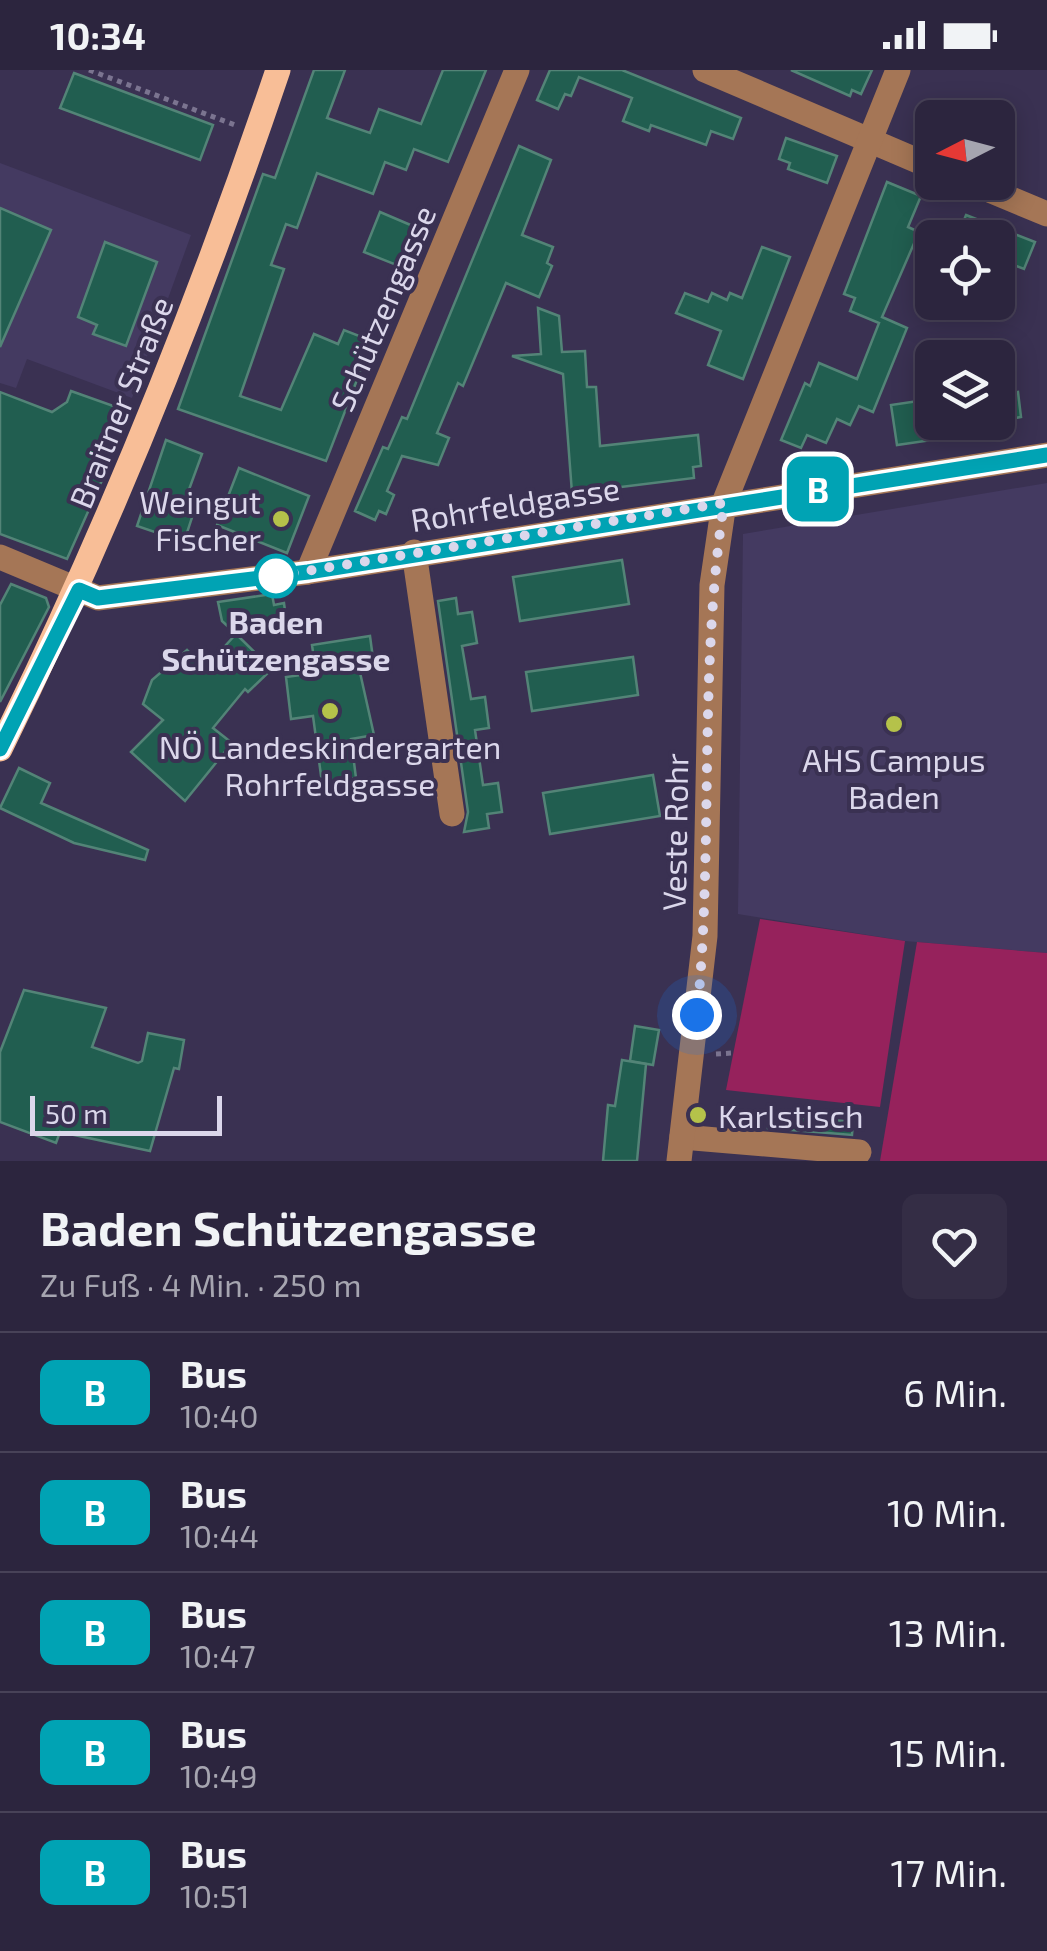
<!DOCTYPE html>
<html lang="de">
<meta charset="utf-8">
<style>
body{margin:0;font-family:"Exo 2",sans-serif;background:#342d45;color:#f1f3f6;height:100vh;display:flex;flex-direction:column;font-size:38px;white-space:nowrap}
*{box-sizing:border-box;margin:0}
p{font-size:32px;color:#a6a5b0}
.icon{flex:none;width:55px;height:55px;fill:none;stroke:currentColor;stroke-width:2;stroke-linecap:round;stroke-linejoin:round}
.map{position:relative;height:1091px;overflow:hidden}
.details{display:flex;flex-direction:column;background:#2c253e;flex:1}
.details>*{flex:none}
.badge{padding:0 20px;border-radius:15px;font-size:35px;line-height:65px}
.needle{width:65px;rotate:264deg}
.tools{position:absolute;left:915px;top:30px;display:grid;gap:20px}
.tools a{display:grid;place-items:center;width:100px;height:100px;border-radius:15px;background:#2c253e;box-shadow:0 5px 25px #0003,0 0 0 2px #484258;font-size:50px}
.scale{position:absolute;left:30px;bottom:25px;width:192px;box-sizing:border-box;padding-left:10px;border:5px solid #dbd7eb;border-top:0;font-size:28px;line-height:35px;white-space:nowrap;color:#dbd7eb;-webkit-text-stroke:8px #3a3152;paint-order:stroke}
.you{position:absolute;width:50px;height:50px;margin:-25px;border:8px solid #fff;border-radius:50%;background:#1a73e8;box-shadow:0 0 0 15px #1a73e833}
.map>.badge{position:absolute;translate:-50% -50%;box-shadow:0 0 0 5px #fff}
.round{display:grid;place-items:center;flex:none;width:105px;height:105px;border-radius:15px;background:#342d45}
.headline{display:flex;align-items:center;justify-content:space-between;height:170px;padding:0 40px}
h1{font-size:48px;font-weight:700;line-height:75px}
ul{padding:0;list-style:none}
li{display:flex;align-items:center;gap:30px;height:120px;padding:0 40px;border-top:2px solid #484258}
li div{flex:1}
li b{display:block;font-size:38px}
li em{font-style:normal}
li .badge{min-width:110px;font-weight:700;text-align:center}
.status{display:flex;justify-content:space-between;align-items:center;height:70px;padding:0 50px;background:#2c253e;direction:ltr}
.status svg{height:28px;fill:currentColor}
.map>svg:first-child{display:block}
.built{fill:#443a61}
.green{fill:#96225c}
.building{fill:#215e50;stroke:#538477;stroke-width:2.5}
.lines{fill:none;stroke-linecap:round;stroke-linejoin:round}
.path{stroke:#7b7490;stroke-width:5;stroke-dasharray:5 5;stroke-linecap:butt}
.minor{stroke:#a57656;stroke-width:25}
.major{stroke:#f8be97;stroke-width:25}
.line-casing{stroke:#fff;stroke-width:22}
.line{stroke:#00a3b4;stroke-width:15}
.walk{stroke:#dbd7eb;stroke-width:10;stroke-dasharray:0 18}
.poi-dot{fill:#b5c24a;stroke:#3a3152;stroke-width:4}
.stop-dot{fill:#fff;stroke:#00a3b4;stroke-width:5}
.labels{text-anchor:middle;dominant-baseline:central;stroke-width:8;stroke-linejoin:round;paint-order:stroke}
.street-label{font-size:32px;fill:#dbd7eb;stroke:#3a3152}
.poi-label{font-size:32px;fill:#dbd7eb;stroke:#3a3152}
.stop-label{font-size:32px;font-weight:bold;fill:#dbd7eb;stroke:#3a3152}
</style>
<div class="status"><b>10:34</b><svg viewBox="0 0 49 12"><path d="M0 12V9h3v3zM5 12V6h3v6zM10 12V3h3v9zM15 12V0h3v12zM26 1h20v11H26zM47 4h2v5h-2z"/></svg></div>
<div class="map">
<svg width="1047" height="1091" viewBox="0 0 1047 1091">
<rect width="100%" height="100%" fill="#3a3152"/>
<g class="built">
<polygon points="0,93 191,165 132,328 27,289 16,318 0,313"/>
<polygon points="1047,413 1047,883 905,871 738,844 743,464"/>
</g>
<g class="green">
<polygon points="760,849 905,871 880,1037 726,1020"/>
<polygon points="917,872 1047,883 1047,1091 880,1091"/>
</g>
<g class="building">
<polygon points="314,0 345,0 327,48 370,63 379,39 421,54 443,0 486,0 448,92 414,79 406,100 385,92 373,124 317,103 297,158 286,154 271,195 284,199 240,326 281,340 314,264 338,274 344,260 372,271 326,391 178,339 263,104 275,108"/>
<polygon points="550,0 622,0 741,48 733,69 711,61 706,75 651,55 649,61 623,51 632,28 579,7 571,26 565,24 558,39 537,30"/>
<polygon points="791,0 872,0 861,24 852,20 850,26"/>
<polygon points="74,3 213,55 200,90 60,38"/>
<polygon points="786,68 837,86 827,113 788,99 790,93 779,89"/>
<polygon points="519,76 551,90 522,165 553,177 547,193 552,196 539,227 506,213 463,316 458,313 437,363 449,368 438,395 402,386 387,421 394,425 386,444 379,441 375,450 355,441 383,377 388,379 402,347 407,349"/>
<polygon points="887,112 921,126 908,157 919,162 882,247 907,258 873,342 859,336 850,355 837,349 826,373 807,365 801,378 781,370 805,313 810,316 819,293 857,309 879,253 850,241 855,228 844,224"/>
<polygon points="0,138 51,160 0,277"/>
<polygon points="380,142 420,159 404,198 364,182"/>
<polygon points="966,145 1035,172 1024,199 998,189 998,168 957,168"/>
<polygon points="105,172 157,192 126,276 93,264 97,255 78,247"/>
<polygon points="762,177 790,187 743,309 708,295 721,261 676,243 685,223 708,232 712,223 727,230 730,223 742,228"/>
<polygon points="538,238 559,246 562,282 585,281 587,317 596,317 600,376 698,365 701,396 693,397 694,408 572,423 563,304 512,286 541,284"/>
<polygon points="71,321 119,338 97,396 107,399 67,489 0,464 0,322 52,342 67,332"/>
<polygon points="1018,322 1021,347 998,351 998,325"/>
<polygon points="932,329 932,370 897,375 891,335"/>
<polygon points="166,370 202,384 187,425 198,429 184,472 137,456"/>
<polygon points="239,398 309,426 287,483 217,455"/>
<polygon points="622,490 629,534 520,551 513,507"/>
<polygon points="11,514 46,528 49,537 0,632 0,535"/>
<polygon points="272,524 274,535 284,533 287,556 236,564 222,551 218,532"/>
<polygon points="456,528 458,544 472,542 477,573 462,576 471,629 485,627 489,658 475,660 483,715 498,713 502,742 487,744 489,758 464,762 468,742 438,531"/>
<polygon points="236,564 272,599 248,622 245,619 213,658 232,673 185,731 131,682 163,650 143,634 152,610 187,580 205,598"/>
<polygon points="370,566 374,596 359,598 374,665 351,669 356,708 322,713 313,646 291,649 286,607 316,603 312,575"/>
<polygon points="633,587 638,625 532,641 526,602"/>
<polygon points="19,698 50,713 41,733 148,780 145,790 74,773 0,738"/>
<polygon points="653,705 660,746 550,764 543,723"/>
<polygon points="24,920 106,938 92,977 138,993 142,991 148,963 184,970 179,999 174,998 150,1081 60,1062 56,1073 0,1052 0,982"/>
<polygon points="635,956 659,960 653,995 630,991"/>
<polygon points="622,990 646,994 637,1091 603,1091 608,1035 615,1036"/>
<polygon points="769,1044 853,1052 852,1065 768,1058"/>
</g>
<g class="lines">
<g class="path">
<polyline points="89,0 235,55"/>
<polyline points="716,984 733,983"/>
</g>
<g class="minor">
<polyline points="705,0 932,97"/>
<polyline points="970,112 1047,144"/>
<polyline points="414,482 452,744"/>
<polyline points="0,487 98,528 308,502 1047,385"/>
<polyline points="308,502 517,0"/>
<polyline points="682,1067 859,1082"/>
<polyline points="679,1091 705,866 712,515 724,433 898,0"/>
</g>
<path class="major" d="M 0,679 C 109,458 199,234 278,0"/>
</g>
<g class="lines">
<defs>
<polyline id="line" points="0,679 79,520 98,528 308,502 1047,385"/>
</defs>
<use href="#line" class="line-casing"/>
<use href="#line" class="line"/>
<path class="walk" d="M 276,506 L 724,433 C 698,602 714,774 697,945"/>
</g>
<g class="poi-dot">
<circle cx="281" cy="449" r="10"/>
<circle cx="330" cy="641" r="10"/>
<circle cx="894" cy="654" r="10"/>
<circle cx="698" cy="1045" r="10"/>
</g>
<circle class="stop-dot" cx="276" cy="506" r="20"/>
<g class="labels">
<g class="street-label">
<text transform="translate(382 238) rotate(-67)">Schützengasse</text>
<text transform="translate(120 332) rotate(-68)">Braitner Straße</text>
<text transform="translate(515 433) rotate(-9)">Rohrfeldgasse</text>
<text transform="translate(674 762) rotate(-89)">Veste Rohr</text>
</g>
<g class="poi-label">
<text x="261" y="431" text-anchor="end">Weingut<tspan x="261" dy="37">Fischer</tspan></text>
<text x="330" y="676">NÖ Landeskindergarten<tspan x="330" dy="37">Rohrfeldgasse</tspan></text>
<text x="894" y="689">AHS Campus<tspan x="894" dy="37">Baden</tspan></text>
<text x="718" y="1045" text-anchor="start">Karlstisch</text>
</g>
<g class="stop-label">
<text x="276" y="551">Baden<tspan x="276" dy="37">Schützengasse</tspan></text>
</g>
</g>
</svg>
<div class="tools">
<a><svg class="needle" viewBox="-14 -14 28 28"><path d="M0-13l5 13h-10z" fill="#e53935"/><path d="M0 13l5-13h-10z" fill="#a6a5b0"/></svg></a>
<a><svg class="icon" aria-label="locate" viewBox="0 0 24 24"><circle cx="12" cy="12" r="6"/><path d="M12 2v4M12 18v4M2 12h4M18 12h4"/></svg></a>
<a><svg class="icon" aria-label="layers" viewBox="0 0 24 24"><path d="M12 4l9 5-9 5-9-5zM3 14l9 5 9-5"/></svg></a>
</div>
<div class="scale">50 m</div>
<div class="you" style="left:697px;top:945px"></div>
<b class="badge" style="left:818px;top:419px;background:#00a3b4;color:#fff">B</b>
</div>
<section class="details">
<div class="headline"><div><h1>Baden Schützengasse</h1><p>Zu Fuß · 4 Min. · 250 m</p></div><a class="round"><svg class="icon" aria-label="heart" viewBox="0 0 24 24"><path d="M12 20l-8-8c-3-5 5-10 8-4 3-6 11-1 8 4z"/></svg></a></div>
<ul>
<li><span class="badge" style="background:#00a3b4;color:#fff">B</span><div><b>Bus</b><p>10:40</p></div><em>6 Min.</em></li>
<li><span class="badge" style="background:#00a3b4;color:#fff">B</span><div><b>Bus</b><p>10:44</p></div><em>10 Min.</em></li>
<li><span class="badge" style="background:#00a3b4;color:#fff">B</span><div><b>Bus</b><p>10:47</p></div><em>13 Min.</em></li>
<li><span class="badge" style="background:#00a3b4;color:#fff">B</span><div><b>Bus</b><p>10:49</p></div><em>15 Min.</em></li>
<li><span class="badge" style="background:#00a3b4;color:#fff">B</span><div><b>Bus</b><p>10:51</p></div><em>17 Min.</em></li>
</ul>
</section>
